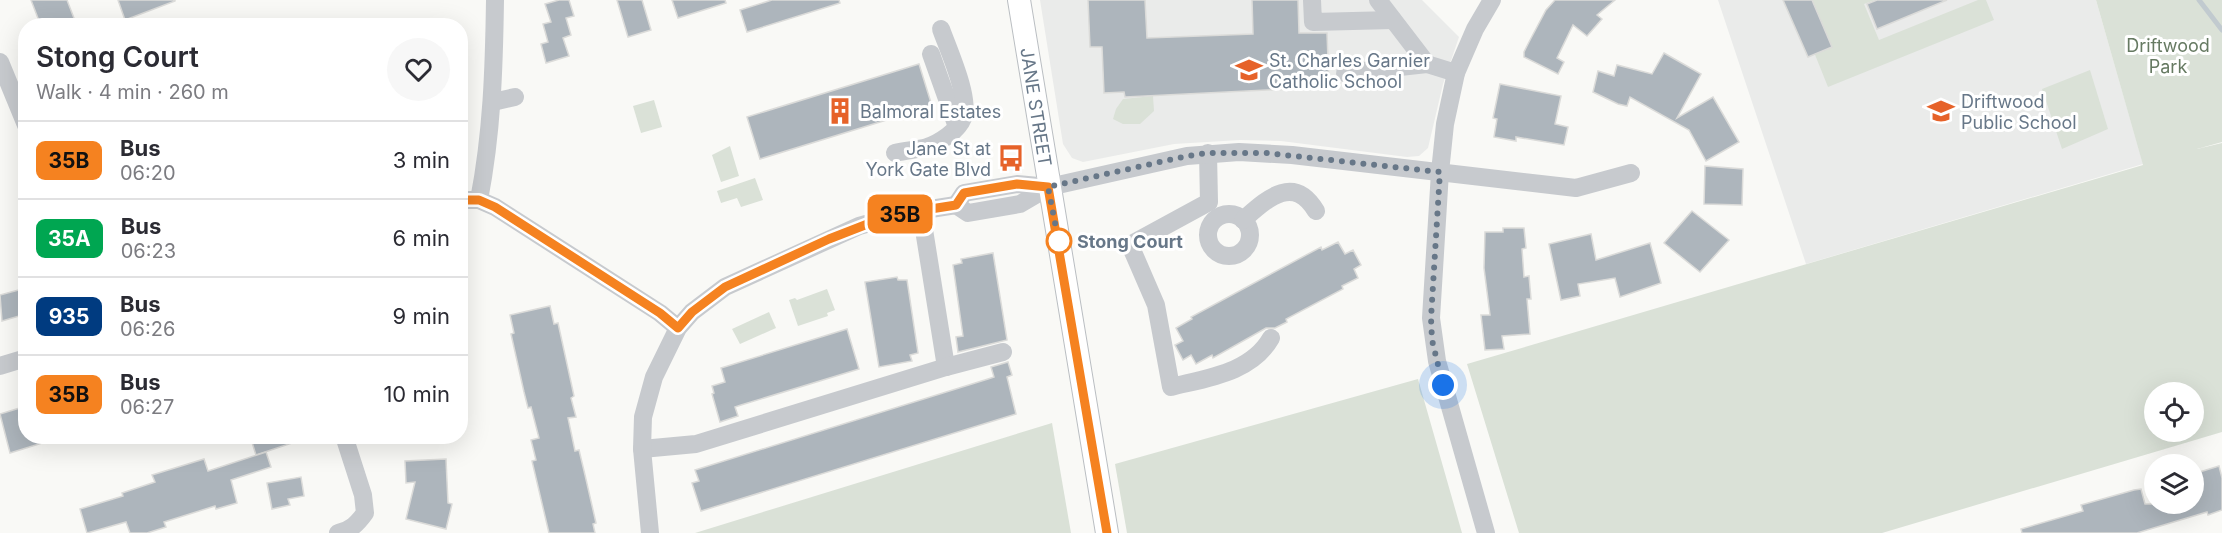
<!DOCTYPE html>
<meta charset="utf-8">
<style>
body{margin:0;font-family:Inter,sans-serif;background:#f7f7f7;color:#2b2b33;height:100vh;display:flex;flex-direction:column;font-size:22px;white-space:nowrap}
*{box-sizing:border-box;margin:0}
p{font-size:20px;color:#7c7c81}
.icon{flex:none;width:33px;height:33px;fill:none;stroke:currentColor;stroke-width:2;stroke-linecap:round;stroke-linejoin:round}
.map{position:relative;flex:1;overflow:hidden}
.sheet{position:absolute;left:18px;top:18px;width:450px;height:426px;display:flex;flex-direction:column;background:#fff;border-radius:24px;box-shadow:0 6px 24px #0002}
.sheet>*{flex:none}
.badge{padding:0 12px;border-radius:9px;font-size:21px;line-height:39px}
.tools{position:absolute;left:2144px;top:382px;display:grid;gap:12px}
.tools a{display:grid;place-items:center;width:60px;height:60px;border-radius:50%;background:#fff;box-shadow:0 6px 24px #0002;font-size:30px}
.you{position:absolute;width:30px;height:30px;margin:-15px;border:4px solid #fff;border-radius:50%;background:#1a73e8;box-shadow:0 0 0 9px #1a73e833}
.map>.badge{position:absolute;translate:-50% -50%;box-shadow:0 0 0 3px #fff}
.round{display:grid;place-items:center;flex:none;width:63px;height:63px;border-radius:32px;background:#f7f7f7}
.headline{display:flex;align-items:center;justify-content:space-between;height:102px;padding:0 18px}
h1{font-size:28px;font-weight:600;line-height:45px}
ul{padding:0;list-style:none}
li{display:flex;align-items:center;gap:18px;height:78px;padding:0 18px;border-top:2px solid #e1e1e2}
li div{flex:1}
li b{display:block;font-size:22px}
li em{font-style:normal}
li .badge{min-width:66px;font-weight:700;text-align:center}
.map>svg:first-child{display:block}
.built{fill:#eaebea}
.green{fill:#dae1d7;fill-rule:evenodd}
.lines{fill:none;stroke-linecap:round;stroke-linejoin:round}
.stream{stroke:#c1cacf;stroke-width:5}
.building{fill:#adb5bc;stroke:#dbdbd9;stroke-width:1.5}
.major-casing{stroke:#babec2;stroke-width:24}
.minor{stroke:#c7cace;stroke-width:18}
.major{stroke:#fff;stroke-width:22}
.line-casing{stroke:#fff;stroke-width:14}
.line{stroke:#f58220;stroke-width:9}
.walk{stroke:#677788;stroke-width:6;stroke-dasharray:0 10.8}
.stop-dot{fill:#fff;stroke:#f58220;stroke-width:3}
.labels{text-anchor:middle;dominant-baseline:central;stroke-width:6;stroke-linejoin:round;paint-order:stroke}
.park-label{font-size:18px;fill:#667a62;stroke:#fff}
.poi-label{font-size:18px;fill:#677788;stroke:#fff;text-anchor:start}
.street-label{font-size:18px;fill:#677788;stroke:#fff}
.stop-label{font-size:18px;font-weight:bold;fill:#677788;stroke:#fff;text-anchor:start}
</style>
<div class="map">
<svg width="2222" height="533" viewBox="0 0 2222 533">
<rect width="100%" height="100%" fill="#f9f9f6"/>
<g class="built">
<polygon points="1040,0 1422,0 1459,37 1443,84 1428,148 1419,156 1407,157 1281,141 1240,140 1174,144 1083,162 1072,158 1063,144"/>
<polygon points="1718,0 2096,0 2143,164 1806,264"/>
</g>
<g class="green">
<polygon points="1793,0 1875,0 1864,4 1879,40 1978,0 1986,0 1994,20 1828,87"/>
<path d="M 2096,0 L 2222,0 L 2222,142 L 2197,149 L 2222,143 L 2222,432 L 1882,533 L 1519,533 L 1467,364 L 2143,165 ZM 2154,393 L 2193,393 L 2193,432 L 2154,432 Z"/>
<polygon points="2090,70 2108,129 2062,149 2042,89"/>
<polygon points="1153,96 1154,111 1140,124 1123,124 1113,119 1116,109 1123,99"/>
<polygon points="654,100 662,127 641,133 633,106"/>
<polygon points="730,146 739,176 721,182 712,155"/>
<polygon points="755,178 763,200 741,207 737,198 721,203 717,191"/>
<polygon points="827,289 835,310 827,313 828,316 798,326 789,300 795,298 797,300"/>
<polygon points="769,312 776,328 740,344 732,329"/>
<polygon points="1418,379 1462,533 1127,533 1115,464"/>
<polygon points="1052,423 1071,533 695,533"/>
</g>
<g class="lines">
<polyline class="stream" points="2199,0 2222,30"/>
</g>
<g class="building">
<polygon points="31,0 67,0 77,26 41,26"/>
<polygon points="118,0 175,0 175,1 125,20"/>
<polygon points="559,0 569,0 574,16 566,18 571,35 563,38 569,56 546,63 541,44 548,42 543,24 551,22 545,4"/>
<polygon points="617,0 642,0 651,30 628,37"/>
<polygon points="672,0 725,0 726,3 678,18"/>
<polygon points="772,0 839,0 840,3 747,32 740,10"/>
<polygon points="1088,0 1145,0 1147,38 1253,34 1252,0 1298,0 1299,33 1327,33 1329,87 1125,97 1124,92 1104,93 1102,47 1090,47"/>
<polygon points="1555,0 1615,0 1597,15 1602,19 1587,36 1573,25 1557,58 1564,62 1558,74 1524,57 1524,52 1529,42 1546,10"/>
<polygon points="1783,0 1812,0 1832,47 1808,57"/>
<polygon points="1877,0 1947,0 1877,29 1867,4"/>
<polygon points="1664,53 1701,74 1677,118 1713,97 1739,142 1706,161 1689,130 1630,97 1627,106 1618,104 1593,92 1598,71 1614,76 1617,65 1652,74"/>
<polygon points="919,64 932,106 760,159 747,117"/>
<polygon points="1500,84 1561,96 1555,124 1568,127 1564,145 1516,137 1516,141 1494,137 1497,119 1493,118"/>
<polygon points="1705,166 1743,169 1742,205 1704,204"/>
<polygon points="1692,211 1729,240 1700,272 1664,243"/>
<polygon points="1503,228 1524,228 1526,248 1522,249 1524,277 1529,276 1531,299 1527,299 1530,334 1502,336 1504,349 1485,350 1481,315 1490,315 1484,268 1485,232 1503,232"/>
<polygon points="1591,234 1596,260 1650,243 1661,283 1620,297 1615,278 1578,284 1580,296 1561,300 1549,244"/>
<polygon points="1338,242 1345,254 1353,250 1361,265 1354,269 1358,278 1342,286 1343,289 1286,319 1287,322 1275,328 1266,328 1213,358 1212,355 1196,364 1191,355 1183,360 1175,345 1183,341 1176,328 1192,319 1191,317 1321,247 1322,250"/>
<polygon points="993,253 1007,340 958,352 956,337 963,336 953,265 962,263 961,259"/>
<polygon points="897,277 898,280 907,280 918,353 910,355 912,361 879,367 865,282"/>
<polygon points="26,288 26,314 2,321 0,295"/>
<polygon points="550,306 554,324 558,323 574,396 571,398 576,417 568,418 575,451 579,450 585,475 596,523 593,524 595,533 549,533 532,461 536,460 531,440 539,438 531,407 528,408 524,392 511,334 514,333 510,315"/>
<polygon points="847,329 859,369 741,405 735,407 738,416 720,422 712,394 714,393 712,386 725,382 721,368"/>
<polygon points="1008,362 1012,375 1007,377 1016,414 701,511 692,483 699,481 695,470 988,379 994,377 991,367"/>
<polygon points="23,407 26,415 26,436 52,436 52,440 10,453 0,414"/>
<polygon points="250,436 304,436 304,439 256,455"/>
<polygon points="266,452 271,467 231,480 237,503 216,509 215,506 164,522 166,527 147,533 130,533 126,522 87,533 80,509 123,496 122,493 155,482 152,475 204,459 208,471"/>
<polygon points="446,459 448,503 452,504 446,529 406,519 415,482 406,483 405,461"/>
<polygon points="2219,466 2222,478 2222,510 2208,515 2207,512 2137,533 2022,533 2021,529 2083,511 2081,505 2134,490 2141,489 2145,504 2193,504 2193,474"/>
<polygon points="301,477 304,496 288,499 290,505 272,509 267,483"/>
</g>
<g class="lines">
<defs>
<polyline id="major" points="1019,0 1107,533"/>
</defs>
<use href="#major" class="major-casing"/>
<g class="minor">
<polyline points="1312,0 1313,22 1393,20"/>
<polyline points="1378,0 1427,64 1456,73"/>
<polyline points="931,54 957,127"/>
<polyline points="0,62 26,125"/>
<polyline points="1345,73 1427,64"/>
<polyline points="493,102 515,97"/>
<path d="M 895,153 C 906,150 917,150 927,147 C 939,143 958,131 963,118 C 971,99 948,49 941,29"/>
<path d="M 1208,153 L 1209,202 L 1130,245 L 1156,305 L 1171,387 C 1207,378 1251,373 1271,338"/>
<polyline points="460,200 479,200 495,207 660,313 678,328"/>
<path d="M 479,200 C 492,133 494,69 495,0"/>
<polyline points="956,205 964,193 1017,184 1049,187 1187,156 1239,152 1292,155 1576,188 1631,173"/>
<polyline points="921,211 946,367"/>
<circle cx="1229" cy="235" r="21"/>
<path d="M 1243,220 C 1266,200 1293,173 1316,211"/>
<polyline points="0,366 26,358"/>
<polyline points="642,449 696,444 946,367 1003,352"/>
<path d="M 338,533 C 351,530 357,524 365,513 L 363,495 L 344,436"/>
<polyline points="650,533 642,449 643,417 654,377 678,328 692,312 725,287 859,226 905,213 956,205 968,213 1020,204 1049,187"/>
<polyline points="1486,533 1437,361 1431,318 1440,172 1445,124 1456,73 1475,29 1492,0"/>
</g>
<use href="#major" class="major"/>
</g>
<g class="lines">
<defs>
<polyline id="line" points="460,200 479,200 495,207 660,313 678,328 692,312 725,287 829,239 883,218 905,213 956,205 964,193 1017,184 1048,187 1107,533"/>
</defs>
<use href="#line" class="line-casing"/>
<use href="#line" class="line"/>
<polyline class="walk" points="1059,241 1060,248 1048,187 1187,156 1208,153 1266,153 1440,172 1431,318 1432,340 1443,385"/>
</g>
<defs>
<symbol id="school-bare" viewBox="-9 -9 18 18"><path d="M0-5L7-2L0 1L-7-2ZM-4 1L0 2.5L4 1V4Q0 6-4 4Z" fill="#e66229" stroke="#fff" stroke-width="2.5" paint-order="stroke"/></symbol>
<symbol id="building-bare" viewBox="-9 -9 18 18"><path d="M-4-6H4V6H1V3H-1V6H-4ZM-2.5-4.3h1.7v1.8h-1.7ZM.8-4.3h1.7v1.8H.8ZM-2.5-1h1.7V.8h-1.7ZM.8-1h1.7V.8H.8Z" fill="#e66229" stroke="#fff" stroke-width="2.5" paint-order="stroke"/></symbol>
<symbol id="bus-bare" viewBox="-9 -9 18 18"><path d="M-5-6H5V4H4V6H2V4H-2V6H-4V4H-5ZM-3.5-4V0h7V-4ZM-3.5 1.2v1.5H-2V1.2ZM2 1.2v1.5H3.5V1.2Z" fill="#e66229" stroke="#fff" stroke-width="2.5" paint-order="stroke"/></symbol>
</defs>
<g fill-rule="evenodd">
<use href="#school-bare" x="1230" y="51" width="38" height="38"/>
<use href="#building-bare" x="821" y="92" width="38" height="38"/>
<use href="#school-bare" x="1922" y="92" width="38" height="38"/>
<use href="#bus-bare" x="992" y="139" width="38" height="38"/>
</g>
<circle class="stop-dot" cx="1059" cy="241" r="12"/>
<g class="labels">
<g class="park-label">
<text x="2168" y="45">Driftwood<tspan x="2168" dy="21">Park</tspan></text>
</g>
<g class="poi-label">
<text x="1269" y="60">St. Charles Garnier<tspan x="1269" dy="21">Catholic School</tspan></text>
<text x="1961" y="101">Driftwood<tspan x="1961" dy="21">Public School</tspan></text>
<text x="860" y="111">Balmoral Estates</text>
<text x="991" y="148" text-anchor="end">Jane St at<tspan x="991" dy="21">York Gate Blvd</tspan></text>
</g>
<g class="street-label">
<text transform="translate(1036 107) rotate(81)">JANE STREET</text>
</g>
<g class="stop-label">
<text x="1077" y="241">Stong Court</text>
</g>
</g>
</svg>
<div class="tools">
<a><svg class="icon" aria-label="locate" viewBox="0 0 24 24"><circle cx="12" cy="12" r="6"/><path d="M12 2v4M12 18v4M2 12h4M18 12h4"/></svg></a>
<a><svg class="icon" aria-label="layers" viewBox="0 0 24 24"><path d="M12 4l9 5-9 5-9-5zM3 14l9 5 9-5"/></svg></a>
</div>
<div class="you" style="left:1443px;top:385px"></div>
<b class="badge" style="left:900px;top:214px;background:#f58220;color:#111">35B</b>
<section class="sheet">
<div class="headline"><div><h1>Stong Court</h1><p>Walk · 4 min · 260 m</p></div><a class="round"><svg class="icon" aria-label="heart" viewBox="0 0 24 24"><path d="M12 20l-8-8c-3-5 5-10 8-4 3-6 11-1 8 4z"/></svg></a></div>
<ul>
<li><span class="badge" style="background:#f58220;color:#111">35B</span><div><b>Bus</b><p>06:20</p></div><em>3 min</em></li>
<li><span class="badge" style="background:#00a651;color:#fff">35A</span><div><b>Bus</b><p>06:23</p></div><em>6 min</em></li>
<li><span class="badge" style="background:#003b80;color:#fff">935</span><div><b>Bus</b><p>06:26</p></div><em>9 min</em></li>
<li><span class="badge" style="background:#f58220;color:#111">35B</span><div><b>Bus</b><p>06:27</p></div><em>10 min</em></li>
</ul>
</section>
</div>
